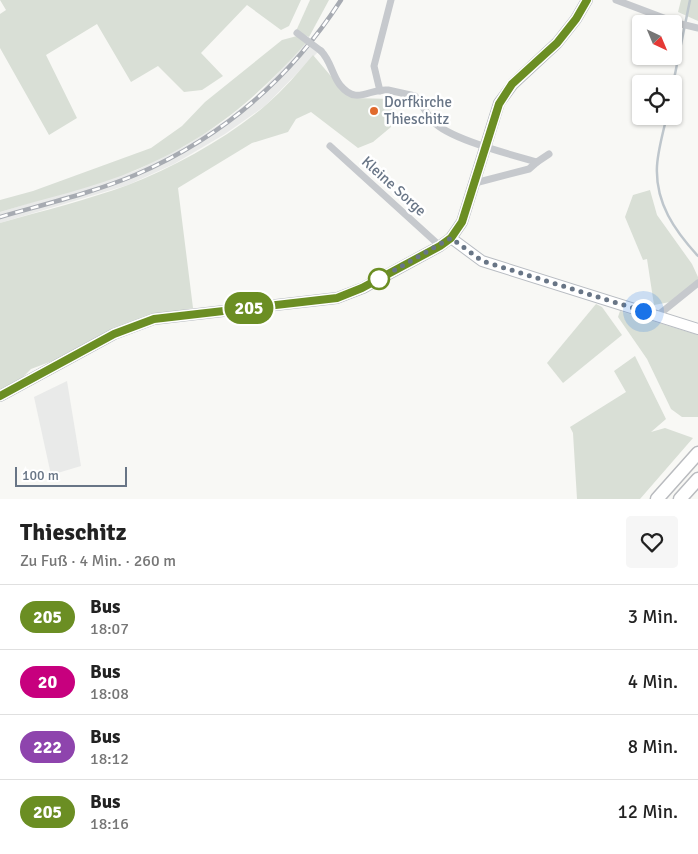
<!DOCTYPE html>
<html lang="de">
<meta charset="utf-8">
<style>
body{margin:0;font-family:Signika,sans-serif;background:#f6f6f6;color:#222;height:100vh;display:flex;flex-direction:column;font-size:19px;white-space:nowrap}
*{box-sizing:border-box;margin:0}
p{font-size:16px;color:#767676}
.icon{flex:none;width:28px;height:28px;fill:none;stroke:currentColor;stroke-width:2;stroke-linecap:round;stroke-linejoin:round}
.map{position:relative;height:499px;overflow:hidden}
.sheet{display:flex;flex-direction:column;background:#fff;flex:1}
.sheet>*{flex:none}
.badge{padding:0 10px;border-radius:16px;font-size:18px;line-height:32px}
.needle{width:32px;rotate:136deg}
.tools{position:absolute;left:632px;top:15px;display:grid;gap:10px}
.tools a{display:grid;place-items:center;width:50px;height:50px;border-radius:5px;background:#fff;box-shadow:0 1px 4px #0004;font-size:25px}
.scale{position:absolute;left:15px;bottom:12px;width:112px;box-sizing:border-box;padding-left:5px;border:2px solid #687586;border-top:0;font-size:14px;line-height:18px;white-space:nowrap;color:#687586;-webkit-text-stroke:4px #fff;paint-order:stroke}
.you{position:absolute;width:25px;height:25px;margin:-12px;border:4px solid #fff;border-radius:50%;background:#1a73e8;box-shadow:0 0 0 8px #1a73e833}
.map>.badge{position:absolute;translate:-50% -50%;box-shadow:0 0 0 2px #fff}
.round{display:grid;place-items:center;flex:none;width:52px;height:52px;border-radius:5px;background:#f6f6f6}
.summary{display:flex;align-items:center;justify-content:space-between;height:85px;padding:0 20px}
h1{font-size:24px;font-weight:800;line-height:38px}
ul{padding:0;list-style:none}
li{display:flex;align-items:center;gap:15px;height:65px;padding:0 20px;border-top:1px solid #e0e0e0}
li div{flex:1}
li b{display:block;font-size:19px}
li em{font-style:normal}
li .badge{min-width:55px;font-weight:700;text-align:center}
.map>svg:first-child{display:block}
.built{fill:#e9eae9}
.green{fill:#d9dfd6}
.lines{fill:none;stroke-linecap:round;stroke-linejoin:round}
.stream{stroke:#bec6cc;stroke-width:2.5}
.secondary-casing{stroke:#b8bcc2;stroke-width:12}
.motorway-casing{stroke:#b9bbbf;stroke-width:15}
.minor{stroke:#c6c9cd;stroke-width:7}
.secondary{stroke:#fff;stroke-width:10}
.motorway{stroke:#fff;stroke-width:12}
.rail-casing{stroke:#a7abb2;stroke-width:4.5}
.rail{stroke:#fff;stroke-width:2.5;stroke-dasharray:8;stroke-linecap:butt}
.minor-bridge{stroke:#c6c9cd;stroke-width:7}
.line-casing{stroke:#fff;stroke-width:11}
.line{stroke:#6b8e23;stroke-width:8}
.walk{stroke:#687586;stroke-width:5;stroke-dasharray:0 9}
.poi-dot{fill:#e06a2d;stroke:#fff;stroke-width:2}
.stop-dot{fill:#fff;stroke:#6b8e23;stroke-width:2.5}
.labels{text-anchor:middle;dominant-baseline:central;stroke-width:5;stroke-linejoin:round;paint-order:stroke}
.poi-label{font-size:15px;fill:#687586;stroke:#fff;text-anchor:start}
.street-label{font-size:15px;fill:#687586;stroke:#fff}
</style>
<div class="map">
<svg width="698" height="499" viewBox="0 0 698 499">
<rect width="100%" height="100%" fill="#f8f8f5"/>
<g class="built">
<polygon points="306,43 318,52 265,106 225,134 174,164 128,185 0,223 0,212 137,170 183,147 223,122 255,97"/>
<polygon points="67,381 81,466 51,475 34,397"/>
</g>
<g class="green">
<polygon points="0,0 301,0 289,26 281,30 247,5 201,53 223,76 202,90 184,92 158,66 131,82 97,24 46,55 77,118 49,135 0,48 0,14 6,10"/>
<polygon points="310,0 329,0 309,37 296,31"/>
<polygon points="681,0 698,0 698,21 678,12"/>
<path d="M 297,36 L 306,43 C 256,99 208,139 138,169 C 94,188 45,198 0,212 L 0,200 L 33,191 L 151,148 L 182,126 L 205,102 L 282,40 Z"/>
<path d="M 313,55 L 341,88 L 353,98 L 392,99 L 391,127 L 373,142 L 358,148 L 311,112 L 296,119 L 288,132 L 252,143 L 178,188 L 193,308 L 135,320 L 63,357 L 31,369 L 22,378 L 0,390 L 0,223 C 42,211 87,200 128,185 C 176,166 227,138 266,105 C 283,90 298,73 313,55 Z"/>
<polygon points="650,190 657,215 692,264 698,277 698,280 670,302 654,305 647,259 643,260 625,217 633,195"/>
<polygon points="596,304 602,307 622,335 563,383 547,363"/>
<polygon points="620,311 698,335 698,417 682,417 671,409 647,359 618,317"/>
<polygon points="635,356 666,419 651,432 665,428 693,438 640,499 577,499 573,433 570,427 626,392 614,371"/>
</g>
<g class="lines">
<g class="stream">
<polyline points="673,84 690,0"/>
<path d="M 667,116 C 663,132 658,150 657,166 C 655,203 675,231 698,256"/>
</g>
<defs>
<g id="secondary">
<polyline points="451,238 482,261 698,329"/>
<polyline points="0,396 114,334 154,319 337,298 363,288 440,246 451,238 462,222 499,103 513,84 557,43 576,19 587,0"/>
</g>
<g id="motorway">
<polyline points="657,499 698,453"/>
<polyline points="680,499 698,479"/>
</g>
</defs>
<use href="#secondary" class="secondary-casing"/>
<use href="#motorway" class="motorway-casing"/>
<g class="minor">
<polyline points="616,0 677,23 698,28"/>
<path d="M 321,51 C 331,61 332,75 340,85 C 357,106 369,88 388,90 C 397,92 406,94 415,96 C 422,104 428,117 436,124 C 454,140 512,155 537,162 L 549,154"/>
<polyline points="380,91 374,66 391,0"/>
<polyline points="330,146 440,246"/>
<polyline points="475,183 529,169 537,162"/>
<polyline points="657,316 698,283"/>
</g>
<use href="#secondary" class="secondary"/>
<use href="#motorway" class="motorway"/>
<defs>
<path id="rail" d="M 0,217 C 45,204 92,193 135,175 C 221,138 290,79 341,0"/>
</defs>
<use href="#rail" class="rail-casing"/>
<use href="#rail" class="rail"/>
<polyline class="minor-bridge" points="297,33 321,51"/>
</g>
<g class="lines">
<defs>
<polyline id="line" points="0,396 114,334 154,319 337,298 362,288 440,246 451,238 462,222 499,104 512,84 557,43 576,19 587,0"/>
</defs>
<use href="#line" class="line-casing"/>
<use href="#line" class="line"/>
<polyline class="walk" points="379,279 451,238 482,261 643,311"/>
</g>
<circle class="poi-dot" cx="374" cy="111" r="5"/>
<circle class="stop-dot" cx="379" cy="279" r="10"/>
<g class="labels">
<g class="poi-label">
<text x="384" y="102">Dorfkirche<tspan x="384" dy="17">Thieschitz</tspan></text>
</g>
<g class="street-label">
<text transform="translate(394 186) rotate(42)">Kleine Sorge</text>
</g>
</g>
</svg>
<div class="tools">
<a><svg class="needle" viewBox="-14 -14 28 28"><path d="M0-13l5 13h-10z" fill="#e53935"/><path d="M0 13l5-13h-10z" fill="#767676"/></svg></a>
<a><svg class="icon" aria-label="locate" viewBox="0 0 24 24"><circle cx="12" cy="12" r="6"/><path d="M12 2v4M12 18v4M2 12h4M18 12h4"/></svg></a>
</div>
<div class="scale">100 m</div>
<div class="you" style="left:643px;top:311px"></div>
<b class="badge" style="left:249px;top:308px;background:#6b8e23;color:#fff">205</b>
</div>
<section class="sheet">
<div class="summary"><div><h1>Thieschitz</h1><p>Zu Fuß · 4 Min. · 260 m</p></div><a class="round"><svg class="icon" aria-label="heart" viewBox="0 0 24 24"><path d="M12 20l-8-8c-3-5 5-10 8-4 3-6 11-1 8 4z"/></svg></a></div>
<ul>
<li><span class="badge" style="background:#6b8e23;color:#fff">205</span><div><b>Bus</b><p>18:07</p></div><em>3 Min.</em></li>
<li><span class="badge" style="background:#c7007e;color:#fff">20</span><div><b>Bus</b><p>18:08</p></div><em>4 Min.</em></li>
<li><span class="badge" style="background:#8e44ad;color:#fff">222</span><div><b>Bus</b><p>18:12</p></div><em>8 Min.</em></li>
<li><span class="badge" style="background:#6b8e23;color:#fff">205</span><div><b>Bus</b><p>18:16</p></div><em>12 Min.</em></li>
</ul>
</section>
